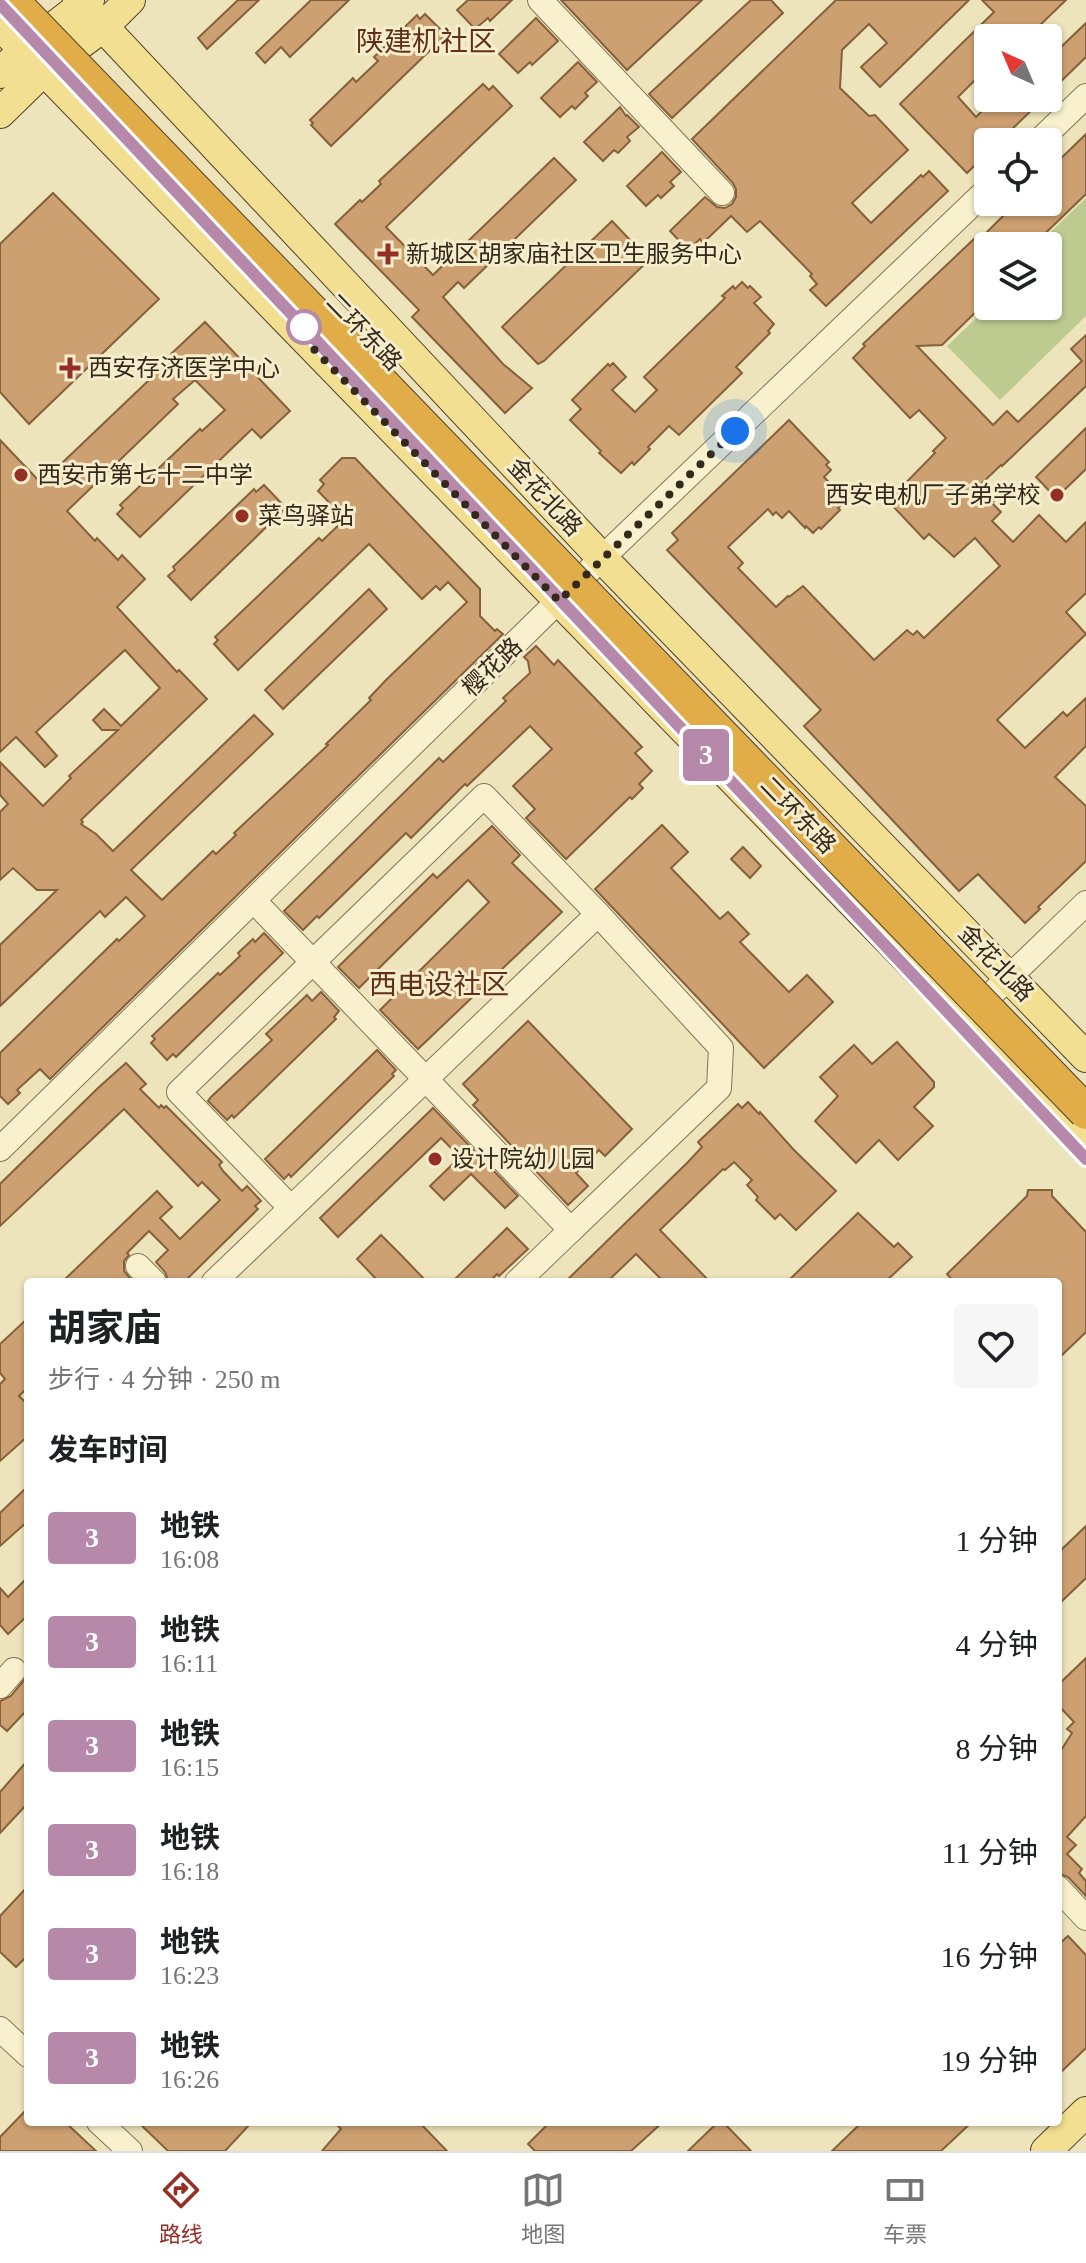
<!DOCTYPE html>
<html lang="zh">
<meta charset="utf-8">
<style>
body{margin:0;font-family:"Times New Roman","Noto Sans SC",serif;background:#f6f6f6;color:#202124;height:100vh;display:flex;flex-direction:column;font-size:30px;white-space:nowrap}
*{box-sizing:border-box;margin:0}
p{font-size:26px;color:#757577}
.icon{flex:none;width:44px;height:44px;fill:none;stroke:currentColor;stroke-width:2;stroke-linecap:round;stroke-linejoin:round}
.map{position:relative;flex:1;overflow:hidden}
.side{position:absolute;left:24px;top:1278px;width:1038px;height:848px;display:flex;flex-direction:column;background:#fff;border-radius:8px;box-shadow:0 2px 6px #0004}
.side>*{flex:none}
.badge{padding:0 16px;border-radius:6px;font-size:28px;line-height:52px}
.needle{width:52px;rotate:316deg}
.buttons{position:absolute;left:974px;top:24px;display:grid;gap:16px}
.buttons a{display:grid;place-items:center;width:88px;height:88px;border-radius:8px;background:#fff;box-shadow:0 2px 6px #0004;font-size:40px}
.you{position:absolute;width:40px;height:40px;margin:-20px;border:6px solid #fff;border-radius:50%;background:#1a73e8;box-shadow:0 0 0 12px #1a73e833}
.map>.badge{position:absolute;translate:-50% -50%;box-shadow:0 0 0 4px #fff}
h2{padding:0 24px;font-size:30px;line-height:72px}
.round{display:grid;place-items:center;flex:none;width:84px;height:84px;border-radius:8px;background:#f6f6f6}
.overview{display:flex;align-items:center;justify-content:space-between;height:136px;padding:0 24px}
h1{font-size:38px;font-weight:700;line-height:60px}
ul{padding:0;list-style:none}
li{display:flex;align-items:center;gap:24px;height:104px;padding:0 24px}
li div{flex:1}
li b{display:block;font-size:30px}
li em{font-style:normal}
li .badge{min-width:88px;font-weight:700;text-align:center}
.tab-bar{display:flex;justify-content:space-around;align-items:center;height:112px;border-top:2px solid #e0e0e0;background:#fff;font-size:22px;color:#757577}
.tab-bar a{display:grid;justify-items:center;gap:4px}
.tab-bar .on{color:#952f25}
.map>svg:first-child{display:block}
.green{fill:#becb90}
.building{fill:#cda071;stroke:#84603b;stroke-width:2}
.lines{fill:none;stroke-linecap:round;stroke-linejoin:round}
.minor-casing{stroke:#857455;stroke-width:26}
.major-casing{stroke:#52412a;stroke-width:32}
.minor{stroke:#f9f1ce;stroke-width:24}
.major{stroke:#f3df91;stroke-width:30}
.highway-bridge-casing{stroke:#52412a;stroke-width:36;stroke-linecap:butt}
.highway-bridge{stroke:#e1ad49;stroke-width:34}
.line-casing{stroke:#fff;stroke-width:18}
.line{stroke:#b688a9;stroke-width:12}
.walk{stroke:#34291b;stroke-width:8;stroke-dasharray:0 14.4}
.poi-dot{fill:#952f25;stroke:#f5edcb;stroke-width:3}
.stop-dot{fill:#fff;stroke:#b688a9;stroke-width:4}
.labels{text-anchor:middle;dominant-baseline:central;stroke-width:6;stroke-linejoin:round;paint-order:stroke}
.poi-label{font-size:24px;fill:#34291b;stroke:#f5edcb;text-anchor:start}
.street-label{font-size:24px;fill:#34291b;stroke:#f5edcb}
.quarter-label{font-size:28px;fill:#613019;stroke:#f5edcb}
</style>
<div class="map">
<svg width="1086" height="2151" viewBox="0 0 1086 2151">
<rect width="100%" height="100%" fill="#eee4bc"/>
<polygon class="green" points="1086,198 1086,316 1000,400 947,346 989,306 1048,306 1048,246 1036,246"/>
<g class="building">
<polygon points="238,0 259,0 207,49 198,38"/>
<polygon points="311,0 349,0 290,57 281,47 265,63 256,53"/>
<polygon points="468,0 512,0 490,21 488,18 475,29 457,10"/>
<polygon points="561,0 702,0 627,70"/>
<polygon points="751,0 771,0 783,13 672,118 649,94"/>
<polygon points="836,0 969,0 880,87 861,67 887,43 869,24 842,50 840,88 869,116 875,115 908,150 852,203 871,223 921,175 923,177 929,171 948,191 826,306 810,290 817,284 810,276 812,274 760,221 747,232 731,216 703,243 700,239 688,250 670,231 705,197 717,207 725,208 732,204 736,197 736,189 733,183 692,139"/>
<polygon points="982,0 1066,0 1035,30 1030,26 1022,34 1020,32 1014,38 988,38 988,67 958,97 976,117 995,98 1044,98 1005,136 1011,142 988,142 988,152 967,173 900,104 994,12"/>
<polygon points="425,14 446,35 331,146 311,125 313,123 310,120 353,78 356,82 378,61 374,57 417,15 420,19"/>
<polygon points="536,18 558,41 532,65 530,62 518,73 499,54"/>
<polygon points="1086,23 1086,57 1048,94 1048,33 1061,47"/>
<polygon points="578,62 597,82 585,93 588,96 575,109 572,106 560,117 541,98"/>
<polygon points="483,84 489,90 493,86 512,106 386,227 433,275 554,158 576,180 464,288 458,282 443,297 503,364 532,388 505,413 412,317 419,310 335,224 360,200 362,202 381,184 379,181"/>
<polygon points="620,107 626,116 627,115 639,127 627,137 630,141 618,153 614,150 603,161 584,142"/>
<polygon points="1086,134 1086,194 1032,246 988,246 988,281 983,286 988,292 988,300 942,345 917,346 993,425 1007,411 1018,422 1082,361 1071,349 1086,335 1086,386 1002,466 1001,465 979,486 994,501 992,503 1001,512 992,521 1013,542 1039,515 1066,542 1086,522 1086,593 1066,612 1086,634 997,720 1025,748 1063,712 1067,716 1086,698 1086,746 1055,777 1086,806 1086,861 1038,907 1040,909 1025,923 978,874 959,891 804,726 821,710 667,550 678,540 672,533 789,420 829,462 826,465 831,470 824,477 840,494 838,496 844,503 838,508 840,510 821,529 819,527 813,533 806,526 805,528 789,511 782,518 776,512 773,515 768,509 728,547 743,563 738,568 776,607 788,596 789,597 803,586 874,660 907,630 913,635 917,631 924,638 1000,566 975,538 954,557 929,534 924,539 888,501 935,453 933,451 946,438 919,410 910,418 853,358 865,346 863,344 974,239 977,242 1017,202 1048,202 1048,171"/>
<polygon points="662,152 681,172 670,182 674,186 661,198 658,195 646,206 627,186"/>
<polygon points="53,193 159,299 29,424 0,392 0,244"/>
<polygon points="612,221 649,260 544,361 538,364 502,327"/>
<polygon points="742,282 748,288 750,286 761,297 754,303 774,324 768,331 770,333 736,367 742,373 679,435 669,426 648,447 650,449 634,465 632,462 621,473 599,453 601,451 570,420 581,409 572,400 608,364 610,366 613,363 626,377 612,390 635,412 657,390 644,377 720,303 725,298 722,296 733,286 735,289"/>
<polygon points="205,322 290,411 261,438 252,429 140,537 117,514 123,508 120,505 200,429 202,431 225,410 195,380 173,399 178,404 67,511 95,541 97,538 118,560 122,555 145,579 117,607 177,672 179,670 207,699 81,820 83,822 81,824 96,834 113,851 254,715 273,734 131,870 162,900 213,851 216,854 236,835 234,833 328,745 326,744 371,700 369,698 386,680 467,602 448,582 440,590 436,586 422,599 369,544 238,670 214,644 218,640 215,637 302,554 319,538 322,541 345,519 318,491 324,484 320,480 342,458 355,458 480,589 480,616 495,631 497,629 503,634 50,1079 40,1069 17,1090 20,1093 8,1104 0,1096 0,1053 117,939 119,941 145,916 126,897 105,917 100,911 0,1006 0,945 57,890 37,890 13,868 0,880 0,812 8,804 0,795 0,762 43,806 71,778 69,776 118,730 102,730 93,720 104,709 121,726 160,688 125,650 36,732 57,756 45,767 16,737 0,752 0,440 41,483 148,381 173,356 171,354"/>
<polygon points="1086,428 1086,469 1056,498 1036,477"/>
<polygon points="264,485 286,508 191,600 168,576 175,570 173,567 254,489 256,492"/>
<polygon points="369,589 387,609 283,709 265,690"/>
<polygon points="536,646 554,665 558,660 642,747 635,753 652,771 639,784 643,788 632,799 630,797 566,859 526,818 535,809 513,786 552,749 530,726 467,786 465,784 411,838 406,833 319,918 317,916 303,930 284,911 439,758 443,762 506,701 503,698 530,673 528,661 524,657"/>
<polygon points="662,825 688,852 671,868 720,919 728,912 749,934 740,942 789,992 807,975 833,1002 764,1068 595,889"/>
<polygon points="492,826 520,855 512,863 562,912 418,1049 380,1010 489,902 468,880 359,988 338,967 433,874 437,878"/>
<polygon points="743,847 761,866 750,878 731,859"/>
<polygon points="264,933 283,953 176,1057 173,1054 167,1060 151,1043 155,1039 152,1036 218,973 220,975 240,956 238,953 253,939 255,942"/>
<polygon points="321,992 339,1011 334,1017 336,1019 234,1118 232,1115 227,1120 208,1101 211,1097 272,1040 266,1034 307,995 312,1001"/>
<polygon points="528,1021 632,1129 605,1156 599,1150 576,1173 588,1186 568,1205 473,1105 478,1100 463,1084"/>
<polygon points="897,1042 934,1082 934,1087 914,1107 933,1126 898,1160 879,1140 856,1163 815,1121 838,1096 820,1077 854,1045 872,1064"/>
<polygon points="377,1050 396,1070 392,1074 394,1076 291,1177 289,1174 284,1179 265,1159"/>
<polygon points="126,1063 146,1084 140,1089 159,1108 161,1105 164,1108 166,1106 222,1162 219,1165 223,1171 242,1191 247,1186 261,1201 255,1206 258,1209 184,1282 169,1282 165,1272 156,1262 168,1250 149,1231 127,1253 129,1255 124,1261 124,1271 133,1282 62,1282 157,1191 172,1207 160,1218 180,1239 220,1200 202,1182 198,1186 124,1109 0,1226 0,1184 98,1088"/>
<polygon points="748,1102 759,1114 760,1112 793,1149 836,1191 796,1230 780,1214 775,1219 756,1200 758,1197 747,1185 752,1180 734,1162 725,1170 723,1169 660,1230 710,1282 664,1282 636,1254 607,1282 565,1282 688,1162 702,1147 698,1142 738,1104 742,1108"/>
<polygon points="433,1108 518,1196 505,1208 471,1174 444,1200 430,1186 460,1157 441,1138 338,1237 320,1218"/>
<polygon points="1028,1190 1052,1190 1052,1196 1086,1232 1086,1332 1058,1359 1058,1282 954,1282 947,1274 1027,1196"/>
<polygon points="858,1213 894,1247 898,1243 912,1257 885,1282 787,1282"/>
<polygon points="507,1228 528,1249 499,1276 497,1274 489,1282 452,1282"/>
<polygon points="381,1235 401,1255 427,1282 379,1282 357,1259"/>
<polygon points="28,1318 28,1387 19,1396 28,1405 28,1436 0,1461 0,1384 5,1379 0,1373 0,1344"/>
<polygon points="28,1486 28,1521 0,1546 0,1513"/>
<polygon points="1086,1526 1086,1578 1058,1605 1058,1553"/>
<polygon points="28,1577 28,1615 8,1634 0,1625 0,1588 8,1597"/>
<polygon points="1086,1658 1086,1816 1067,1837 1076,1845 1067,1854 1082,1869 1079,1873 1086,1881 1086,1896 1068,1877 1058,1873 1058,1755 1072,1733 1067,1729 1074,1722 1058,1705 1058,1685"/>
<polygon points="28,1675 28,1709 7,1731 0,1725 0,1701 11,1696"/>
<polygon points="28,1760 28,1803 0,1833 0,1792"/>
<polygon points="28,1886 28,1955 16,1967 0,1952 0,1916"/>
<polygon points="1068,1936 1086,1955 1086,2048 1058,2075 1058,1945"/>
<polygon points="28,2108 28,2122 65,2122 96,2151 0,2151 0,2137"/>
<polygon points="138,2122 252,2122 225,2151 168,2151"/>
<polygon points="334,2122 419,2122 447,2151 322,2151 341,2129"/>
<polygon points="550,2122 663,2122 631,2151 535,2151 528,2144"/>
<polygon points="718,2122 723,2122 751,2151 688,2151"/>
<polygon points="862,2122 972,2122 941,2151 832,2151"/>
</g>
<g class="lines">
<defs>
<g id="minor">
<polyline points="540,0 722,193"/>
<polyline points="1038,142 1086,96"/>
<polyline points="254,901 571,1230 517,1282"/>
<polyline points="970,1015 1086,903"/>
<polyline points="0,1149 602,558 988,189"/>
<polyline points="571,1230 719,1088 721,1048 598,914"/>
<polyline points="138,1266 154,1282"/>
<path d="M 214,1282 C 342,1160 470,1037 598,914 L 484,796 L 179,1092 L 291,1208"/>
<polyline points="0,1686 14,1670"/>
<polyline points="1058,1888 1086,1918"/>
<polyline points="0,2029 28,2055"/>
<polyline points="99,2122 130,2151"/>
</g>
<g id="major">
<polyline points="78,0 602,558 1086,1057"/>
<polyline points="0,25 1086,1143"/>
<polyline points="0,73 24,50 89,0"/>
<polyline points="0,113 43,71 103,27 130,0"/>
<polyline points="1046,2151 1086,2112"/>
</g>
</defs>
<use href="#minor" class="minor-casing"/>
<use href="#major" class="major-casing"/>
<use href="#minor" class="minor"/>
<use href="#major" class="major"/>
<defs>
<polyline id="highway-bridge" points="11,0 1086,1112"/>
</defs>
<use href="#highway-bridge" class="highway-bridge-casing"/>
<use href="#highway-bridge" class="highway-bridge"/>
</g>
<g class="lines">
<defs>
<polyline id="line" points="0,4 1086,1159"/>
</defs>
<use href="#line" class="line-casing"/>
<use href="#line" class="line"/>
<polyline class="walk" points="304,327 301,336 559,601 735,431"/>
</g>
<g class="poi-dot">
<path d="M384 242h8v8h8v8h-8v8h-8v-8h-8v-8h8z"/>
<path d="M66 356h8v8h8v8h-8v8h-8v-8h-8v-8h8z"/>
<circle cx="21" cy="475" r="8"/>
<circle cx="1057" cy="495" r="8"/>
<circle cx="242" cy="516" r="8"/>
<circle cx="435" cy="1159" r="8"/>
</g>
<circle class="stop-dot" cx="304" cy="327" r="16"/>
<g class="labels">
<g class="poi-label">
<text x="406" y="254">新城区胡家庙社区卫生服务中心</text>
<text x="88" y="368">西安存济医学中心</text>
<text x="37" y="475">西安市第七十二中学</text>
<text x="1041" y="495" text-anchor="end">西安电机厂子弟学校</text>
<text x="258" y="516">菜鸟驿站</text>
<text x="451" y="1159">设计院幼儿园</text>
</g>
<g class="street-label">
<text transform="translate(364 332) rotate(46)">二环东路</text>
<text transform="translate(545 497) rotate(47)">金花北路</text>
<text transform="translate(492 667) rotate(-44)">樱花路</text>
<text transform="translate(798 815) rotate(46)">二环东路</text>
<text transform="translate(996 963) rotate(46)">金花北路</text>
</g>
<g class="quarter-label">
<text x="426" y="41">陕建机社区</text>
<text x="439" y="984">西电设社区</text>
</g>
</g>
</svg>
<div class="buttons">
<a><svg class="needle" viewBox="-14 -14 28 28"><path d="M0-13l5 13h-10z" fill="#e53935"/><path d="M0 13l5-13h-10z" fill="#757577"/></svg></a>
<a><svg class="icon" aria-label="locate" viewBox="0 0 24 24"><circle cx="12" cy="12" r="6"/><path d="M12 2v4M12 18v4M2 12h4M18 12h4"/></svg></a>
<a><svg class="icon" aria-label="layers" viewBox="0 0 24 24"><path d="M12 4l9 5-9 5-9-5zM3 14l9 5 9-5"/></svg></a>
</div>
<div class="you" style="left:735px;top:431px"></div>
<b class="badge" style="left:706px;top:755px;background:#b688a9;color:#fff">3</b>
<section class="side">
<div class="overview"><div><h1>胡家庙</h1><p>步行 · 4 分钟 · 250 m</p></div><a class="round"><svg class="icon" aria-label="heart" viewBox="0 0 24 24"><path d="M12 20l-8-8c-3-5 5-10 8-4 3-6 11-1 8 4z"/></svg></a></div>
<h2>发车时间</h2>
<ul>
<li><span class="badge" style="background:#b688a9;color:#fff">3</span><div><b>地铁</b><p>16:08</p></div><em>1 分钟</em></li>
<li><span class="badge" style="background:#b688a9;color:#fff">3</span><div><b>地铁</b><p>16:11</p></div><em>4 分钟</em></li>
<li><span class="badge" style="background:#b688a9;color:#fff">3</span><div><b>地铁</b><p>16:15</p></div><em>8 分钟</em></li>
<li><span class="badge" style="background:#b688a9;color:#fff">3</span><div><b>地铁</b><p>16:18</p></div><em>11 分钟</em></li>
<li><span class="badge" style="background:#b688a9;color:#fff">3</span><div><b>地铁</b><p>16:23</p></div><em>16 分钟</em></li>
<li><span class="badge" style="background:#b688a9;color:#fff">3</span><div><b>地铁</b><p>16:26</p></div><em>19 分钟</em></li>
</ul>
</section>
</div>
<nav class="tab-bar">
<a class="on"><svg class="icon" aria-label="directions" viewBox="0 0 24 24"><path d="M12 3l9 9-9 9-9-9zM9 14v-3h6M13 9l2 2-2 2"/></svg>路线</a>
<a><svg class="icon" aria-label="map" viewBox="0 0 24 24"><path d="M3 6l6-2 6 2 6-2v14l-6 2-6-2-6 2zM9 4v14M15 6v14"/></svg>地图</a>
<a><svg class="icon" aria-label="tickets" viewBox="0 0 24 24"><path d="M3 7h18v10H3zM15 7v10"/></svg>车票</a>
</nav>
